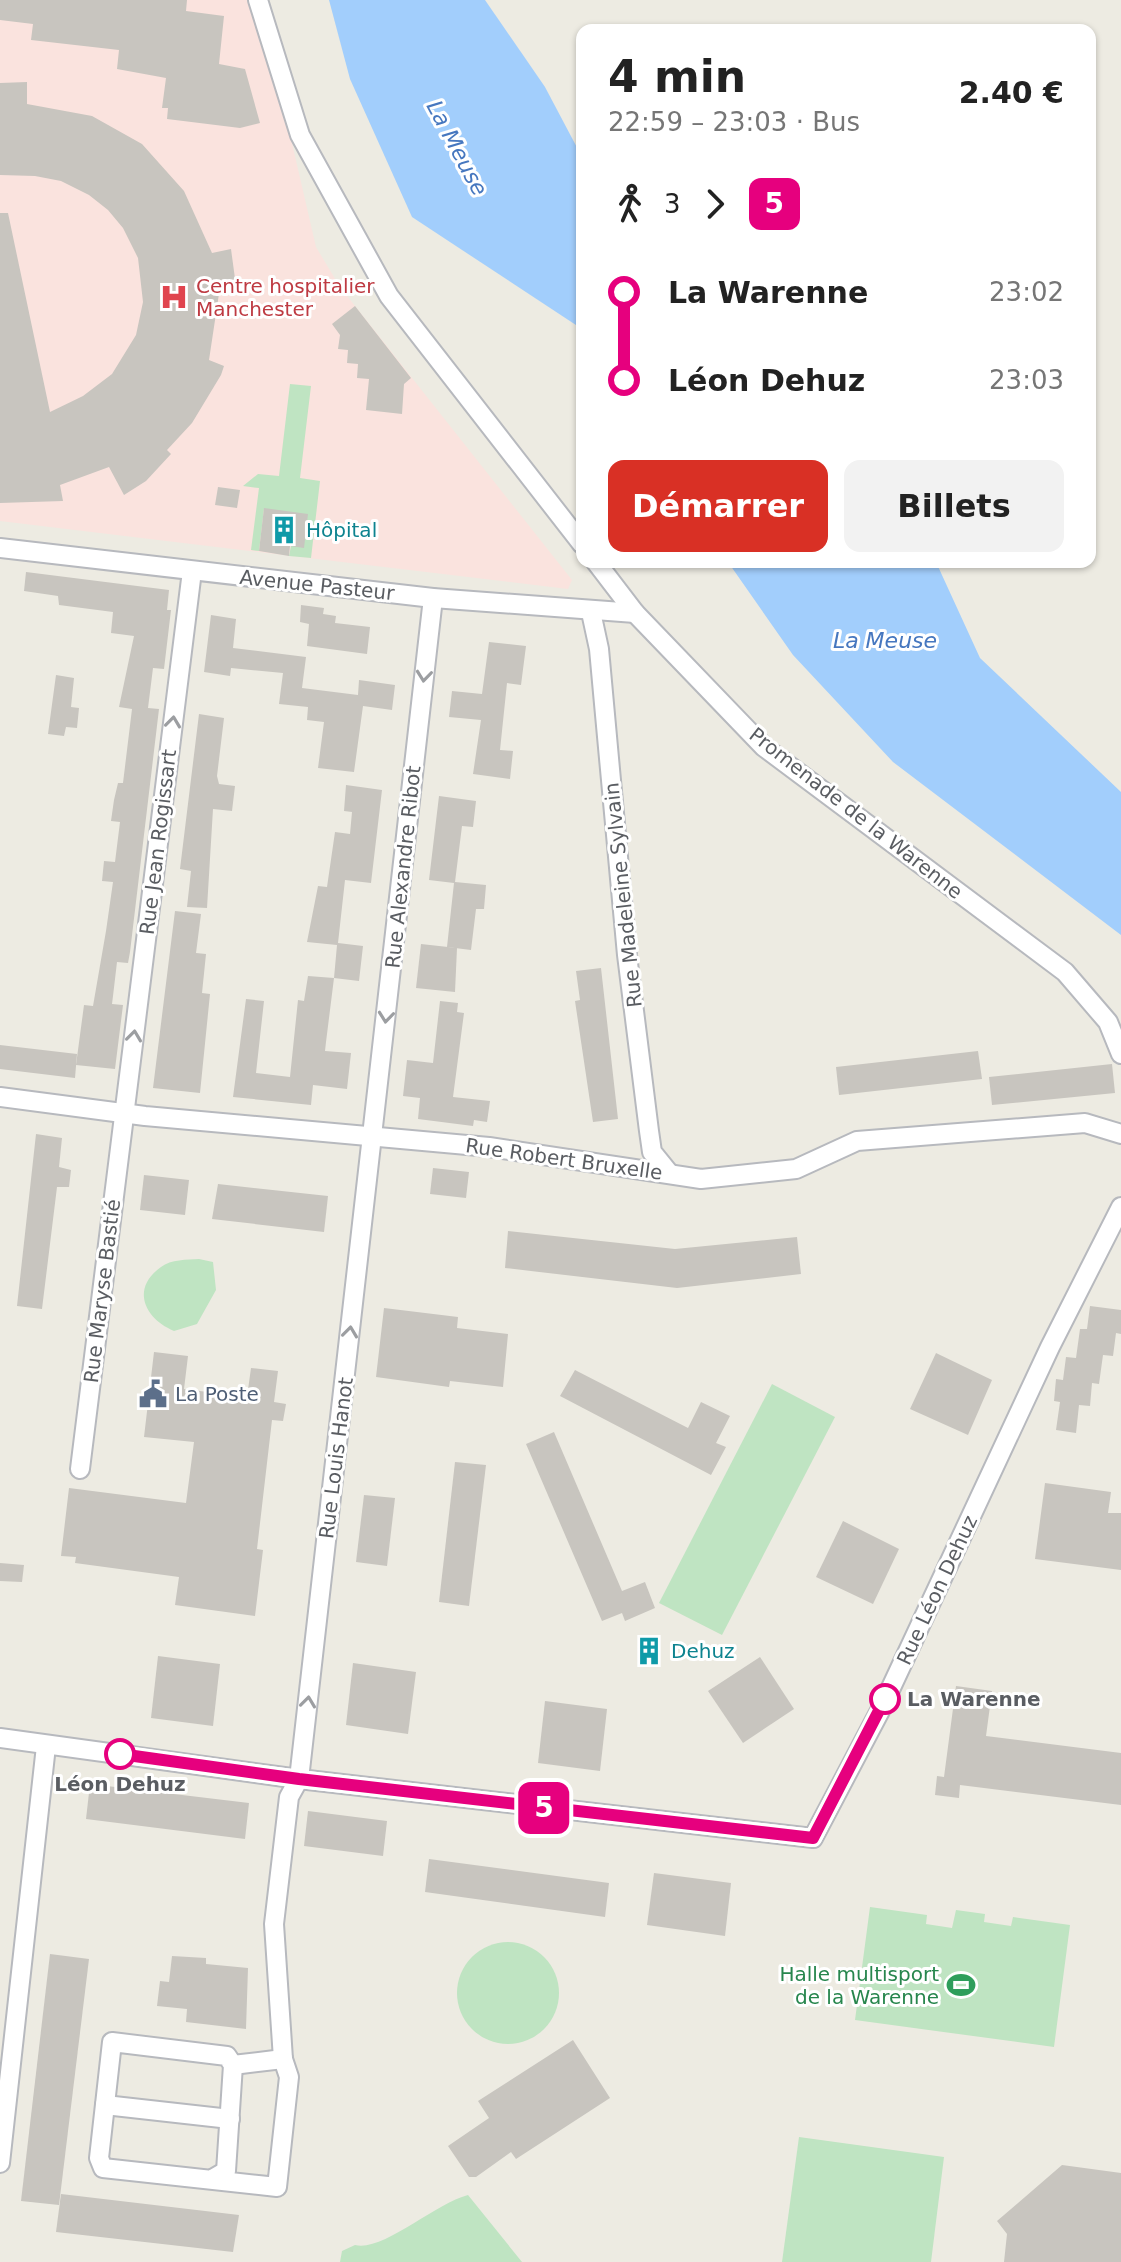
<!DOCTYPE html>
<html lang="fr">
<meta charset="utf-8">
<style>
body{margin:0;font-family:"DejaVu Sans",sans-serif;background:#f2f2f2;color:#222;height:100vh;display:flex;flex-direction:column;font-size:30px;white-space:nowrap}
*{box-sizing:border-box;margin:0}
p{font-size:26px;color:#767676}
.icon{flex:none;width:44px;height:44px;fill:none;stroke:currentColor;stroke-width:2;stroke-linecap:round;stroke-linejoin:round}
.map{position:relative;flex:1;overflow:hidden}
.side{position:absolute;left:576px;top:24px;width:520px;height:544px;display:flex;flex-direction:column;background:#fff;border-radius:16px;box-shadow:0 2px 6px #0004}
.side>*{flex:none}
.badge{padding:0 16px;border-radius:12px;font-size:28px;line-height:52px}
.map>.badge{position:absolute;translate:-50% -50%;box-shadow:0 0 0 4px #fff}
.legs{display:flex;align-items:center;gap:12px;height:88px;padding:0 32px;font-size:26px}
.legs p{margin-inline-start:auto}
.head{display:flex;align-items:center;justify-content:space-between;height:136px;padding:0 32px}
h1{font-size:44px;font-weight:700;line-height:60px}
.cta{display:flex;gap:16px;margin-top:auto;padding:16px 32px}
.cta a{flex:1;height:92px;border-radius:16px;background:#d93025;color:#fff;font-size:32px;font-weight:700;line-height:92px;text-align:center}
.cta a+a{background:#f2f2f2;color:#222}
ul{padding:0 32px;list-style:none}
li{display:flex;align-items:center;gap:28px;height:88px;font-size:30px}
li i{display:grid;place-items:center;width:12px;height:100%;margin:0 10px;background:currentColor}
li i::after{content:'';width:20px;height:20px;margin:-10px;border:6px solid;border-radius:50%;background:#fff}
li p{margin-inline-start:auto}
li:first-child i{background:linear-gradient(#0000 50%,currentColor 0)}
li:last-child i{background:linear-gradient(currentColor 50%,#0000 0)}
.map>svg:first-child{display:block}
.medical{fill:#fae3de}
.green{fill:#bfe4c2}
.water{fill:#a2cefc}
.building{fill:#c8c5bf}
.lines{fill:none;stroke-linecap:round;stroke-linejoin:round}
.street-casing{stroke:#b7b9be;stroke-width:22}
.street{stroke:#fff;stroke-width:18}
.oneway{stroke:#9c9ea1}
.line-1-casing{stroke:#fff;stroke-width:18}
.line-1{stroke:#e6007e;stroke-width:12}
.stop-1-dot{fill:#fff;stroke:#e6007e;stroke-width:4}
.labels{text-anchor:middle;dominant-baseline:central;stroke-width:6;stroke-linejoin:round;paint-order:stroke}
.health-label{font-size:20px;fill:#be3a42;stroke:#fff;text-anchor:start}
.culture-label{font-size:20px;fill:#0d838f;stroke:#fff;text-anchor:start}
.street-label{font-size:20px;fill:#5a5d62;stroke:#fff}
.service-label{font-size:20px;fill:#4e5e75;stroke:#fff;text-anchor:start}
.stop-label{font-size:20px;font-weight:bold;fill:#5a5d62;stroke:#fff;text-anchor:start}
.leisure-label{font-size:20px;fill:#27864d;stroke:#fff;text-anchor:end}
.water-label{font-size:22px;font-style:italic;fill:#4677bf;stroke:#fff}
</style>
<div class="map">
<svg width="1121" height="2262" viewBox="0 0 1121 2262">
<rect width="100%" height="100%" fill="#edebe2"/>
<polygon class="medical" points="0,0 247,0 285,113 316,247 340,287 572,580 568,589 0,521"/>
<g class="green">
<polygon points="290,384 311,386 300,478 320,481 311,558 289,556 291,546 264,509 259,551 251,550 259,488 243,486 258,474 279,476"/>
<path d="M 199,1259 L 213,1262 L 216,1290 L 197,1324 L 174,1331 C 145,1319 130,1289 161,1267 C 171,1259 187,1260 199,1259 Z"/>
<polygon points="772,1384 835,1417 722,1635 659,1603"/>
<polygon points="870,1907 927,1915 926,1924 952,1928 956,1910 985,1914 984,1922 1011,1926 1013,1917 1070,1925 1054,2047 855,2020"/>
<circle cx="508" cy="1993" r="51"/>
<polygon points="799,2137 944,2157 931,2262 782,2262"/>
<path d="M 468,2195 L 522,2262 L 340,2262 L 342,2251 L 355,2245 C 383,2252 434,2204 468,2195 Z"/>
</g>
<g class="water">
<polygon points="329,0 485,0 545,87 582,157 582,329 412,217 350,79"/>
<polygon points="728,562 936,562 980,658 1121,792 1121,935 893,762 793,655"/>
</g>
<g class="building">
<polygon points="0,0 187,0 186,11 224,16 219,64 245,69 260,123 240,128 167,119 168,108 162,108 166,78 117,69 119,50 31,40 33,24 0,20"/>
<polygon points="27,82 27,104 92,116 142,144 184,191 212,253 231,249 236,286 220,287 209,360 224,366 221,375 192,423 167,450 171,454 146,481 124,495 109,467 60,485 63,501 0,503 0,213 8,213 50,412 83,396 112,374 136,335 143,302 138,258 123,228 108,210 89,195 61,181 35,176 0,175 0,83"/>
<polygon points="355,306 411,378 404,384 402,414 366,410 369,379 357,378 358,364 347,363 348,350 338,349 340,335 332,324"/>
<polygon points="218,487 240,490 237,508 215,505"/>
<polygon points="264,508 308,514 304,548 290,546 289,556 259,551"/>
<polygon points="26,572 169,590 167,610 171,610 164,669 153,668 148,708 159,709 130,952 128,963 117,962 113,996 112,1004 123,1005 115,1069 76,1065 84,1005 93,1006 106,931 113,882 102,881 104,861 115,862 120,822 111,821 114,800 118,783 123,783 132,709 119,707 134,636 111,633 113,612 59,605 58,596 24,591"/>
<polygon points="301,605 324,608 323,614 336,616 335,623 370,627 367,654 307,646 309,624 300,622"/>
<polygon points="211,615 236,619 233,648 306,657 302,688 358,695 359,680 395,685 392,710 363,706 354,772 318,768 324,722 307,720 308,707 279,704 283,673 231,668 230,676 204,672"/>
<polygon points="489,642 526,646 521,685 507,683 500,750 513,751 510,779 473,774 481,720 449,717 452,691 482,694"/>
<polygon points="56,675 74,678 71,707 79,708 77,728 66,727 64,736 48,734"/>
<polygon points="199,714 224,718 217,776 219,784 235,786 232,811 213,809 207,908 187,907 191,871 180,869"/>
<polygon points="346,785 382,790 371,883 345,880 338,943 363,946 359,981 334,978 326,1042 325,1051 351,1053 347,1089 313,1085 311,1105 233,1097 246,999 264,1001 256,1073 290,1077 298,1000 304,1001 308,976 334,978 337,945 307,942 318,886 327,887 335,832 350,834 352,812 344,811"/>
<polygon points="439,796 476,801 473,827 462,826 455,882 486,885 484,909 476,909 471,950 447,947 454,883 429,880"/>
<polygon points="175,911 201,914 196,953 206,954 202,993 210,994 200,1093 153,1088"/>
<polygon points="421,944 457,948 455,992 416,988"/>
<polygon points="601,968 618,1119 593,1122 575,1001 580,1000 576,971"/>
<polygon points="440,1001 458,1003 457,1012 464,1013 453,1097 490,1101 487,1122 474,1120 473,1126 418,1119 420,1098 403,1096 407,1060 433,1063"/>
<polygon points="0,1045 77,1054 75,1078 0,1069"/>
<polygon points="978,1051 982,1079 839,1095 836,1067"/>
<polygon points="1112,1064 1115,1093 992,1105 989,1077"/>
<polygon points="36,1134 62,1138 59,1167 71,1170 69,1187 57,1187 42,1309 17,1306"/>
<polygon points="433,1168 469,1172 466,1198 430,1194"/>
<polygon points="144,1175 189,1180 185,1215 140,1210"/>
<polygon points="218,1184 328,1196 324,1232 212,1219"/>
<polygon points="508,1231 675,1249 797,1237 801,1274 677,1288 505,1268"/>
<polygon points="1090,1306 1121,1310 1121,1334 1116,1333 1113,1356 1103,1355 1099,1384 1092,1383 1090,1406 1079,1405 1076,1433 1056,1430 1060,1402 1054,1401 1056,1379 1063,1380 1066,1357 1076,1358 1080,1329 1087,1329"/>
<polygon points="384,1308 458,1317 457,1328 508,1334 503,1387 450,1381 449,1387 376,1377"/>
<polygon points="154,1352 188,1356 184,1389 247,1397 251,1368 278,1371 274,1402 286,1404 283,1421 272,1420 257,1549 263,1550 255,1616 175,1605 179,1577 75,1563 76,1557 61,1556 69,1488 186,1503 194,1442 144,1437"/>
<polygon points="936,1353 992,1380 968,1435 910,1409"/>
<polygon points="575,1370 688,1428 701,1402 730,1416 716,1443 726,1447 711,1475 560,1396"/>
<polygon points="554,1432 622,1591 645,1582 655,1608 625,1621 622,1613 602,1621 526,1444"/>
<polygon points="455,1462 486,1465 469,1606 439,1602"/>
<polygon points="1045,1483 1111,1492 1108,1513 1121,1513 1121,1570 1035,1559"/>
<polygon points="364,1495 395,1498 387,1566 356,1562"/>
<polygon points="843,1521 899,1549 873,1604 816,1577"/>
<polygon points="0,1563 24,1565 22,1582 0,1581"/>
<polygon points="158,1656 220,1664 213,1726 151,1718"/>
<polygon points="760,1657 794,1709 743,1743 708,1691"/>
<polygon points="353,1663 416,1672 408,1734 346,1725"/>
<polygon points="956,1686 992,1691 986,1736 1121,1753 1121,1805 960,1785 959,1798 935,1795 937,1776 944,1777"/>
<polygon points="545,1701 607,1709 600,1771 538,1763"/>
<polygon points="90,1784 249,1803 245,1839 86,1819"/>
<polygon points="308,1811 387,1821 383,1856 304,1846"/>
<polygon points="429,1859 609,1883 605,1917 425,1892"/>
<polygon points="654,1873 731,1883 725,1936 647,1925"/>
<polygon points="50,1954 89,1959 59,2205 21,2201"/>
<polygon points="172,1956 206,1958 206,1964 248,1968 246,2029 186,2022 187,2009 157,2006 160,1981 169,1982"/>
<polygon points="573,2040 610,2098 516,2159 511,2152 476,2177 469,2177 448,2146 489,2118 478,2101"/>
<polygon points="1062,2165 1121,2173 1121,2262 1004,2262 1007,2234 997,2221"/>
<polygon points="61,2194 239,2215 233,2252 56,2232"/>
</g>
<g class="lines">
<defs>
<g id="street">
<polyline points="258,0 300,135 389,296 582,544"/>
<polyline points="0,548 433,598 635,613"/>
<polyline points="596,562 635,613 764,747 1065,972 1108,1022 1121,1054"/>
<polyline points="591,612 599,649 627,955 649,1131 652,1152 669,1173"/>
<polyline points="0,1097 145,1116 489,1147 701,1179 796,1169 857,1141 1085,1123 1121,1134"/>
<polyline points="80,1469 192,571"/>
<polyline points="0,1738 299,1779 813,1838 882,1707 1050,1347 1121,1207"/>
<polyline points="233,2065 283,2059"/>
<polyline points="105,2105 230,2119"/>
<polyline points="0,2163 46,1746"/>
<polyline points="214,2178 226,2171 233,2065 227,2056 112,2042 99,2158 103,2168 277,2187 289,2077 283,2059 274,1924 289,1797 299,1779 433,598"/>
</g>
</defs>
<use href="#street" class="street-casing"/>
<use href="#street" class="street"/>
</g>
<defs><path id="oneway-chevron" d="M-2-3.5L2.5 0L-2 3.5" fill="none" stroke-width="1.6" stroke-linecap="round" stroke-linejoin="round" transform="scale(2)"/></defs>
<g class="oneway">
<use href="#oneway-chevron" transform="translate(424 676) rotate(96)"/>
<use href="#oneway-chevron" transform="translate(173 722) rotate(-83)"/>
<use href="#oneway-chevron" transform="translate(386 1017) rotate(96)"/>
<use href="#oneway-chevron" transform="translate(134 1036) rotate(-83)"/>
<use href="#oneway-chevron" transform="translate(350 1332) rotate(-83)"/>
<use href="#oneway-chevron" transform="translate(308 1702) rotate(-83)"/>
</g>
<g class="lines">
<defs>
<polyline id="line-1" points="120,1754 299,1779 813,1838 885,1699"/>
</defs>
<use href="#line-1" class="line-1-casing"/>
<use href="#line-1" class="line-1"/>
</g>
<defs>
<symbol id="hospital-bare" viewBox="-9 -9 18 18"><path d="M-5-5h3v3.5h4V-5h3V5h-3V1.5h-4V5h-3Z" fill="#e0444e" stroke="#fff" stroke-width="2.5" paint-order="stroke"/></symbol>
<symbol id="building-bare" viewBox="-9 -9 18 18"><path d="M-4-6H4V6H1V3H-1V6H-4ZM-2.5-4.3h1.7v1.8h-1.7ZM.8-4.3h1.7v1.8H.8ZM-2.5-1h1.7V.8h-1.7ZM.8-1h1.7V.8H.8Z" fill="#0f9aa8" stroke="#fff" stroke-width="2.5" paint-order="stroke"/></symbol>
<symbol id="civic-bare" viewBox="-9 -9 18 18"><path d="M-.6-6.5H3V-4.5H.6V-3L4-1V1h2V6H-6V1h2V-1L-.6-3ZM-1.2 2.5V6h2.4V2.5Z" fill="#5c6f8a" stroke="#fff" stroke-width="2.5" paint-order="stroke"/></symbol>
<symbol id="stadium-bare" viewBox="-9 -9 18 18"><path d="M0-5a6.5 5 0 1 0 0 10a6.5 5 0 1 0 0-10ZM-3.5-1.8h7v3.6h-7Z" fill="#2e9e5b" stroke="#fff" stroke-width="2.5" paint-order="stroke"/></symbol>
</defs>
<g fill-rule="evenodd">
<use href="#hospital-bare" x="154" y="277" width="40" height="40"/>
<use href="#building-bare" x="264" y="510" width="40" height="40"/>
<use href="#civic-bare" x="133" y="1374" width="40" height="40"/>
<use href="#building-bare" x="629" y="1631" width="40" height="40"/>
<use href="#stadium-bare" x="941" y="1965" width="40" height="40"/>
</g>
<g class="stop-1-dot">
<circle cx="885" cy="1699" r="14"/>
<circle cx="120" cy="1754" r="14"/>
</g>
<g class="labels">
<g class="health-label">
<text x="196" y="286">Centre hospitalier<tspan x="196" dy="23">Manchester</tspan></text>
</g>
<g class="culture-label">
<text x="306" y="530">Hôpital</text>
<text x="671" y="1651">Dehuz</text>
</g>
<g class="street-label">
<text transform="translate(317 585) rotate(6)">Avenue Pasteur</text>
<text transform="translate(856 813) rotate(38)">Promenade de la Warenne</text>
<text transform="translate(158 842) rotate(-83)">Rue Jean Rogissart</text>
<text transform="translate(403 867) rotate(-84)">Rue Alexandre Ribot</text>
<text transform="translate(623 895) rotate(-96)">Rue Madeleine Sylvain</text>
<text transform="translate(564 1159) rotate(8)">Rue Robert Bruxelle</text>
<text transform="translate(102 1291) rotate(-83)">Rue Maryse Bastié</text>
<text transform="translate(336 1458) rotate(-83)">Rue Louis Hanot</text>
<text transform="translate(937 1590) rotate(-65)">Rue Léon Dehuz</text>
</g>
<g class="service-label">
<text x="175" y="1394">La Poste</text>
</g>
<g class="stop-label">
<text x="907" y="1699">La Warenne</text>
<text x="120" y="1784" text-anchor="middle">Léon Dehuz</text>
</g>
<g class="leisure-label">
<text x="939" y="1974">Halle multisport<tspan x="939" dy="23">de la Warenne</tspan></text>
</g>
<g class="water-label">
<text transform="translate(457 148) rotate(62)">La Meuse</text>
<text x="885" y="640">La Meuse</text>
</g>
</g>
</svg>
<b class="badge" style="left:544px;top:1808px;background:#e6007e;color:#fff">5</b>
<section class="side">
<div class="head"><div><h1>4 min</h1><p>22:59 – 23:03 · Bus</p></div><b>2.40 €</b></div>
<div class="legs"><svg class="icon" aria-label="walk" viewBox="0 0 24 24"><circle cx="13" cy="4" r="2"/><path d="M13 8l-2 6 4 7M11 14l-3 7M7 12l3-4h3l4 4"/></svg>3<svg class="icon" aria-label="forward" viewBox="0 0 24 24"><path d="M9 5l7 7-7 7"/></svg><b class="badge" style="background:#e6007e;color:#fff">5</b></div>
<ul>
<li><i style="color:#e6007e"></i><b>La Warenne</b><p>23:02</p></li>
<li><i style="color:#e6007e"></i><b>Léon Dehuz</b><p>23:03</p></li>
</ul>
<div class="cta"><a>Démarrer</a><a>Billets</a></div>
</section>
</div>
